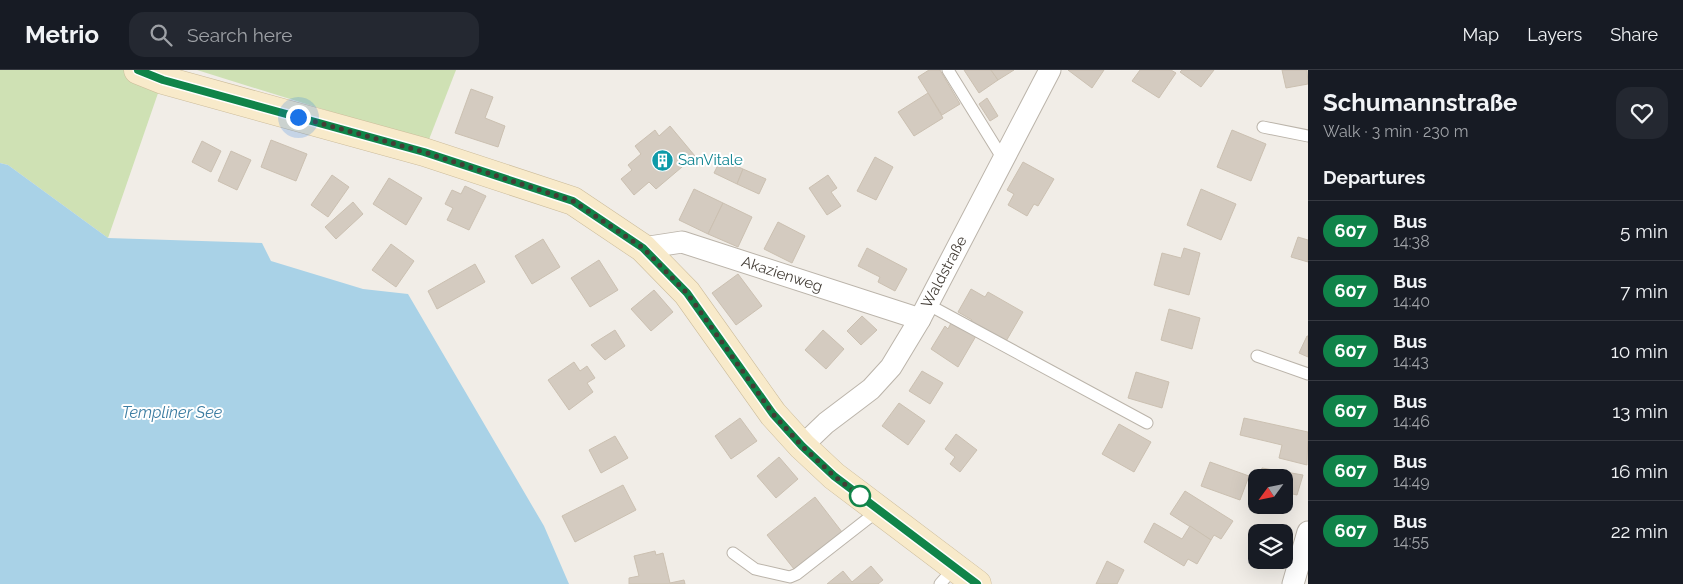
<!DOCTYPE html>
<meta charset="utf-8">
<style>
body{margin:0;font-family:Raleway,sans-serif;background:#242831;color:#f1f3f6;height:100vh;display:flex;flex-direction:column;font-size:19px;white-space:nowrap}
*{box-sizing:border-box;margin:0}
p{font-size:16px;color:#9ea1a6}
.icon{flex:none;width:28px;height:28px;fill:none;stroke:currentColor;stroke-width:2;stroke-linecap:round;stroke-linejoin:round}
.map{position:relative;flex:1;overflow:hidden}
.sheet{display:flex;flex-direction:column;background:#171b24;width:375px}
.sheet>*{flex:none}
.badge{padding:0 10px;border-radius:16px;font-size:18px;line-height:32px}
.needle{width:32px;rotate:237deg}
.controls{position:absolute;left:1248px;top:399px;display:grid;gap:10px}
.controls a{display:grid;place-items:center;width:45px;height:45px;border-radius:10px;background:#171b24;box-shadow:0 5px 20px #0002;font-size:25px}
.you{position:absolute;width:25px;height:25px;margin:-12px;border:4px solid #fff;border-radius:50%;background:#1a73e8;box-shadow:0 0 0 8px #1a73e833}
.map>.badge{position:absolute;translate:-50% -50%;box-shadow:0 0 0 2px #fff}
h2{padding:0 15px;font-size:19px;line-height:45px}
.round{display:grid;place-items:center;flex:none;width:52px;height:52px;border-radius:15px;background:#242831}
.overview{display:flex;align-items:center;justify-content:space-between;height:85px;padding:0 15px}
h1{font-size:24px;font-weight:700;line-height:38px}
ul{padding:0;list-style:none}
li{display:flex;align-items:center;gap:15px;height:60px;padding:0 15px;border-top:1px solid #363941}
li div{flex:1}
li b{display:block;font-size:19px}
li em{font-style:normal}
li .badge{min-width:55px;font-weight:700;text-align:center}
header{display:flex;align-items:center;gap:30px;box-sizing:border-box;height:70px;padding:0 25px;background:#171b24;border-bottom:1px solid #363941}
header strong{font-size:24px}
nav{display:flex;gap:28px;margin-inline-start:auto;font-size:18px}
.search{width:350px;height:45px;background:#242831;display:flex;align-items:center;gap:12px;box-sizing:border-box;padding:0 18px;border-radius:15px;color:#9ea1a6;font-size:19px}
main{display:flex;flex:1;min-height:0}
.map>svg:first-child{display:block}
.green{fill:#cfe1b4}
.water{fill:#a9d2e7}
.building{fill:#d4cbc0;stroke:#cbc0b1}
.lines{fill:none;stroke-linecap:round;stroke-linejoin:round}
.lane-casing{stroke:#bbb4aa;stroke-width:13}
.street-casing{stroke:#bbb4aa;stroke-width:23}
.secondary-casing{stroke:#ccbc9b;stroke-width:29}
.lane{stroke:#fff;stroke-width:11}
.street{stroke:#fff;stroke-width:21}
.secondary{stroke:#f8eaca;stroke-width:28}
.line-casing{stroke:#fff;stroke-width:11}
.line{stroke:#108449;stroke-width:8}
.walk{stroke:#433d36;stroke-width:5;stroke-dasharray:0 9}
.stop-dot{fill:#fff;stroke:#108449;stroke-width:2.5}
.labels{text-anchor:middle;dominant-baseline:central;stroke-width:4;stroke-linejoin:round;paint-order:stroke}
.culture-label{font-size:15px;fill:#0d838f;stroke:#fff;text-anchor:start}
.street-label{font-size:15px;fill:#433d36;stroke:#fff}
.water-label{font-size:16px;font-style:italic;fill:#3c7da2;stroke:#fff}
</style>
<header>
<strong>Metrio</strong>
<div class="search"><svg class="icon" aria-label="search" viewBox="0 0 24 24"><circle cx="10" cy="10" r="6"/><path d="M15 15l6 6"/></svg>Search here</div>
<nav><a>Map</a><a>Layers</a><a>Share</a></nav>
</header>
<main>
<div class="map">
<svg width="1308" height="514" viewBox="0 0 1308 514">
<rect width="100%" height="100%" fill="#f1ede7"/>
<g class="green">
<polygon points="0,0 166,0 108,168 8,95 0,93"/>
<polygon points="197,0 456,0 428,72"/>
</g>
<polygon class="water" points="0,93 8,95 108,168 262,173 271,191 363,219 408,224 544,456 569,514 0,514"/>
<g class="building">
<polygon points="929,0 940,0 960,34 942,45 918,7"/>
<polygon points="964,0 991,0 998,10 979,23"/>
<polygon points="991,0 1014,0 998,10"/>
<polygon points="1068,0 1104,0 1092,18"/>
<polygon points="1140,0 1171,0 1176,3 1159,28 1132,11"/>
<polygon points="1182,0 1214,0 1201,17 1180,2"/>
<polygon points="1282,0 1307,0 1308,14 1286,18"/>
<polygon points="471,19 493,27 485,48 505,56 498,77 455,63"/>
<polygon points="928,23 943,48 914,66 898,42"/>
<polygon points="987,28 998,46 990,51 979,34"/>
<polygon points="670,56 695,86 656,119 649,112 634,125 621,109 632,100 628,95 641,84 635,76 655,60 659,66"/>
<polygon points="1232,60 1266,74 1251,111 1217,97"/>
<polygon points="271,70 307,84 296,111 261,97"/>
<polygon points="202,71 221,81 211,102 192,92"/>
<polygon points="231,81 251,90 237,120 218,111"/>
<polygon points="875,87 893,97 876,130 857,121"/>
<polygon points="721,89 743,99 737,114 714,103"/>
<polygon points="1023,92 1054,109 1038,136 1034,134 1027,146 1008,135 1014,124 1007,120"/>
<polygon points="743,99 766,109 759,124 737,114"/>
<polygon points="332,105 349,117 328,147 311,135"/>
<polygon points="828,105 837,118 831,122 841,136 827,145 809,118"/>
<polygon points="389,108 422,128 406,155 373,134"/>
<polygon points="465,116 486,126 469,160 447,150 453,138 445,134 452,120 461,124"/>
<polygon points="694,119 723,133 708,164 679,150"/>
<polygon points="1201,119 1236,134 1221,170 1187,155"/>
<polygon points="353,132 363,144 336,169 325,157"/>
<polygon points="723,133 752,147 738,177 708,164"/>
<polygon points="778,152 805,166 792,193 764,179"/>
<polygon points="1298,167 1308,170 1308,192 1291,187"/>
<polygon points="543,169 560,197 532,214 515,186"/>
<polygon points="391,174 414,191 396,217 372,200"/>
<polygon points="867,178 907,199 895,221 878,212 880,207 858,196"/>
<polygon points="1184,178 1200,183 1189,225 1154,215 1162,183 1181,188"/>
<polygon points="599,190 618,220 590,237 571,208"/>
<polygon points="475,194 485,212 437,239 428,221"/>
<polygon points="738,204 762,236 736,255 712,223"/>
<polygon points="971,219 985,227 988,222 1023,242 1005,273 970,254 972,250 958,242"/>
<polygon points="654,220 673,242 651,261 631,239"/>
<polygon points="1169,239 1200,248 1192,279 1161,270"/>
<polygon points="862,246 877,260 861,275 847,261"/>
<polygon points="952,251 976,266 958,297 931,279 945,256 948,259"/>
<polygon points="615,260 625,276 605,290 591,275"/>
<polygon points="823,260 844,279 826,299 805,280"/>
<polygon points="1307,266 1308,266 1308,287 1299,283"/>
<polygon points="574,292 580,301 587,296 595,308 587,313 593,322 569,340 548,310"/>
<polygon points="922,301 943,313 930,334 909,321"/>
<polygon points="1136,302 1169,312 1162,338 1128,328"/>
<polygon points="899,333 925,351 908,375 882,356"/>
<polygon points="740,348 757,371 731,389 715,366"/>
<polygon points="1244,348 1308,362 1307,395 1279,388 1282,375 1240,365"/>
<polygon points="1119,354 1151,372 1134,402 1102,384"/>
<polygon points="956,364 977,380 960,402 950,394 955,387 945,379"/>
<polygon points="615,366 628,388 601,403 589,380"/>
<polygon points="779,387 798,409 776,428 757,406"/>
<polygon points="1210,392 1249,406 1240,430 1201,416"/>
<polygon points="1262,398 1303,405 1297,425 1284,422 1285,416 1284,415 1284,408 1259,407"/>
<polygon points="623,415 636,440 575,472 562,446"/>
<polygon points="1185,421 1233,451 1221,469 1214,465 1211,470 1170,444"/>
<polygon points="815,427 842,462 794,499 767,465"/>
<polygon points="1154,453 1182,469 1190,456 1211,470 1197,494 1188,489 1184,496 1144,472"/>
<polygon points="655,481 656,485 663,483 670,513 684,510 685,514 629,514 629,508 639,506 634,486"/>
<polygon points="1107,491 1124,500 1117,514 1096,514"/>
<polygon points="871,496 883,510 878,514 827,514 843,501 852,512"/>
</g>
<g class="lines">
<defs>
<g id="lane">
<polyline points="948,0 1003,89"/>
<polyline points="1263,57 1308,66"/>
<polyline points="927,234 1147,353"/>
<polyline points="1257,286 1308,304"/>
<polyline points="733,483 755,499 790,507 797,504 879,440"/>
<polyline points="940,514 955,497"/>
</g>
<g id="street">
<polyline points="643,178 682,172 920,249"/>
<polyline points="802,376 826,353 871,319 891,297 920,249 1050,0"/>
<polyline points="1293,514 1308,462"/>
</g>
<polyline id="secondary" points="138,0 163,10 424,82 573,131 643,178 687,223 773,344 802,376 834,406 977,514"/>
</defs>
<use href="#lane" class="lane-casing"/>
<use href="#street" class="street-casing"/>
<use href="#secondary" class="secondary-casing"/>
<use href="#lane" class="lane"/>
<use href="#street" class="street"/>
<use href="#secondary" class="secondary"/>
</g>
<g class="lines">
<defs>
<polyline id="line" points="138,0 163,10 424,82 573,131 643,178 687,223 773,344 802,376 834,406 977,514"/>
</defs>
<use href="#line" class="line-casing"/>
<use href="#line" class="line"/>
<polyline class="walk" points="298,47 424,82 573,131 643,178 687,223 773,344 802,376 834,406 860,426"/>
</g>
<defs>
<symbol id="building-disc" viewBox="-11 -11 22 22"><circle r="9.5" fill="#0f9aa8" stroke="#fff"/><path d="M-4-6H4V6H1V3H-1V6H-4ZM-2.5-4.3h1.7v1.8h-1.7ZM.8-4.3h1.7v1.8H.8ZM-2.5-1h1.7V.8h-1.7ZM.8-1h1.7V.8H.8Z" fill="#fff"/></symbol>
</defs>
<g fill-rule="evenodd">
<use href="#building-disc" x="650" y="78" width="25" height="25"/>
</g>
<circle class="stop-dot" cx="860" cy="426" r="10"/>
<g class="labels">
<g class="culture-label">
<text x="678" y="90">SanVitale</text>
</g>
<g class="street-label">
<text transform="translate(944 202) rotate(-62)">Waldstraße</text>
<text transform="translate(782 204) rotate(18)">Akazienweg</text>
</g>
<g class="water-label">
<text x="172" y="342">Templiner See</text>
</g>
</g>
</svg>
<div class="controls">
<a><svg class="needle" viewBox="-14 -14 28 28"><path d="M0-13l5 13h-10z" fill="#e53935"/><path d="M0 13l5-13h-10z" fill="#9ea1a6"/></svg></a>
<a><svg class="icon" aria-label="layers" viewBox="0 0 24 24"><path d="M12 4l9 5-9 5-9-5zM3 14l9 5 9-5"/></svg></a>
</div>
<div class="you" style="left:298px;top:47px"></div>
</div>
<section class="sheet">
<div class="overview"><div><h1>Schumannstraße</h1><p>Walk · 3 min · 230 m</p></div><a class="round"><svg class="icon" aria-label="heart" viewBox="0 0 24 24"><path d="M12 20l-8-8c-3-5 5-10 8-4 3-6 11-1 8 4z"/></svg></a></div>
<h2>Departures</h2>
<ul>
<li><span class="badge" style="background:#108449;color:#fff">607</span><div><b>Bus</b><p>14:38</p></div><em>5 min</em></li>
<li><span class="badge" style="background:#108449;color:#fff">607</span><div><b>Bus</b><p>14:40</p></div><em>7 min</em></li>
<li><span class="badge" style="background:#108449;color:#fff">607</span><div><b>Bus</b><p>14:43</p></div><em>10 min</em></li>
<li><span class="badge" style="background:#108449;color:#fff">607</span><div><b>Bus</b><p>14:46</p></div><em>13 min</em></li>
<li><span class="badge" style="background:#108449;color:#fff">607</span><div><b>Bus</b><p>14:49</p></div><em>16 min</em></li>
<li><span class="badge" style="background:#108449;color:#fff">607</span><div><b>Bus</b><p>14:55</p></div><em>22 min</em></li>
</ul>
</section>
</main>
